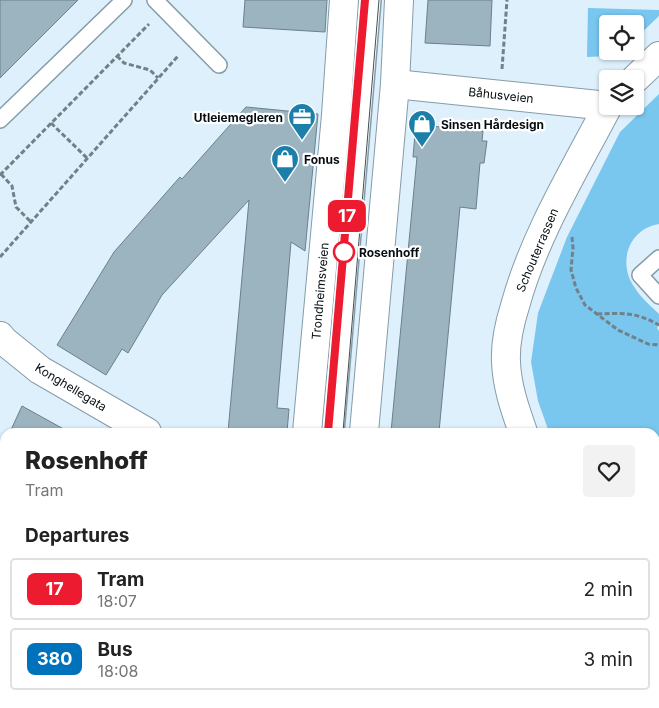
<!DOCTYPE html>
<meta charset="utf-8">
<style>
body{margin:0;font-family:Inter,sans-serif;background:#f2f2f2;color:#222;height:100vh;display:flex;flex-direction:column;font-size:19px;white-space:nowrap}
*{box-sizing:border-box;margin:0}
p{font-size:16px;color:#767676}
.icon{flex:none;width:28px;height:28px;fill:none;stroke:currentColor;stroke-width:2;stroke-linecap:round;stroke-linejoin:round}
.map{position:relative;flex:1;overflow:hidden}
.panel{position:absolute;left:0px;top:428px;width:660px;height:281px;display:flex;flex-direction:column;background:#fff;border-radius:15px 15px 0 0;box-shadow:0 1px 4px #0004}
.panel>*{flex:none}
.badge{padding:0 10px;border-radius:8px;font-size:18px;line-height:32px}
.buttons{position:absolute;left:599px;top:15px;display:grid;gap:10px}
.buttons a{display:grid;place-items:center;width:45px;height:45px;border-radius:5px;background:#fff;box-shadow:0 1px 4px #0004;font-size:25px}
.map>.badge{position:absolute;translate:-50% -50%;box-shadow:0 0 0 2px #fff}
h2{padding:0 25px;font-size:19px;line-height:45px}
.round{display:grid;place-items:center;flex:none;width:52px;height:52px;border-radius:5px;background:#f2f2f2}
.head{display:flex;align-items:center;justify-content:space-between;height:85px;padding:0 25px}
h1{font-size:24px;font-weight:800;line-height:38px}
ul{padding:0;list-style:none}
li{display:flex;align-items:center;gap:15px;height:62px;margin:0 10px 8px;padding:0 15px;border:2px solid #e0e0e0;border-radius:5px}
li div{flex:1}
li b{display:block;font-size:19px}
li em{font-style:normal}
li .badge{min-width:55px;font-weight:700;text-align:center}
.map>svg:first-child{display:block}
.green{fill:#79c6ef}
.building{fill:#9cb3c0;stroke:#6a808d}
.lines{fill:none;stroke-linecap:round;stroke-linejoin:round}
.service-casing{stroke:#859ca9;stroke-width:18}
.minor-casing{stroke:#859ca9;stroke-width:30}
.primary-casing{stroke:#859ca9;stroke-width:30}
.path{stroke:#728088;stroke-width:3;stroke-dasharray:5 2.5;stroke-linecap:butt}
.service{stroke:#fff;stroke-width:15}
.minor{stroke:#fff;stroke-width:28}
.primary{stroke:#fff;stroke-width:28}
.tram{stroke:#424d53;stroke-width:1}
.line-casing{stroke:#fff;stroke-width:11}
.line{stroke:#ed1b2f;stroke-width:8}
.stop-dot{fill:#fff;stroke:#ed1b2f;stroke-width:2.5}
.labels{text-anchor:middle;dominant-baseline:central;stroke-width:4.5;stroke-linejoin:round;paint-order:stroke}
.street-label{font-size:12px;fill:#060e12;stroke:#fff}
.poi-label{font-size:12px;font-weight:bold;fill:#060e12;stroke:#fff;text-anchor:start}
.stop-label{font-size:12px;font-weight:bold;fill:#060e12;stroke:#fff;text-anchor:start}
</style>
<div class="map">
<svg width="659" height="708" viewBox="0 0 659 708">
<rect width="100%" height="100%" fill="#ddf0fc"/>
<g class="green">
<polygon points="588,8 659,10 659,16 635,39 635,24 608,24 608,51 618,51 611,56 587,57"/>
<path d="M 659,94 L 659,224 C 628,229 617,264 635,288 C 641,298 651,306 659,314 L 659,325 L 657,328 L 659,331 L 659,461 L 655,466 L 655,432 L 549,432 L 538,401 L 531,362 L 538,313 L 567,237 L 620,132 Z"/>
</g>
<g class="building">
<polygon points="0,0 78,0 0,78"/>
<polygon points="245,0 327,0 325,32 243,27"/>
<polygon points="428,0 492,0 490,46 425,43"/>
<polygon points="246,107 318,114 305,251 291,242 277,408 289,409 287,432 228,432 249,200 162,295 128,353 122,349 106,375 57,345 114,252 180,177 182,179"/>
<polygon points="420,125 483,131 482,141 487,141 484,163 480,163 476,209 460,207 439,432 391,432 417,157 413,157 415,134 419,135"/>
<polygon points="22,406 69,432 10,432"/>
</g>
<g class="lines">
<defs>
<g id="service">
<polyline points="155,0 219,65"/>
<polyline points="0,120 124,0"/>
<polyline points="659,258 640,275 659,296"/>
<polyline points="336,432 373,0"/>
<polyline points="312,708 312,704"/>
</g>
<g id="minor">
<polyline points="635,79 659,56"/>
<polyline points="395,84 608,106"/>
<polyline points="0,336 4,341 40,370 147,432"/>
<path d="M 523,432 C 515,409 507,387 506,362 C 505,343 509,325 515,306 C 534,236 574,171 608,106"/>
<polyline points="655,496 659,495"/>
<polyline points="655,623 659,624"/>
</g>
<g id="primary">
<polyline points="307,432 336,115 344,0"/>
<polyline points="364,432 395,84 399,0"/>
<polyline points="283,708 284,704"/>
<polyline points="339,708 339,704"/>
</g>
</defs>
<use href="#service" class="service-casing"/>
<use href="#minor" class="minor-casing"/>
<use href="#primary" class="primary-casing"/>
<g class="path">
<polyline points="117,56 124,63 150,70 158,78"/>
<polyline points="502,69 507,0"/>
<polyline points="51,123 87,158"/>
<polyline points="1,174 12,186 16,207 31,222"/>
<polyline points="0,175 149,24"/>
<polyline points="572,237 573,248 571,270 576,288 585,305 618,330 648,344 659,345"/>
<polyline points="0,257 178,56"/>
<path d="M 597,314 C 623,313 636,312 659,325"/>
</g>
<use href="#service" class="service"/>
<use href="#minor" class="minor"/>
<use href="#primary" class="primary"/>
<g class="tram">
<polyline points="328,432 365,0"/>
<polyline points="343,432 379,0"/>
<polyline points="305,708 305,704"/>
<polyline points="318,708 319,704"/>
</g>
</g>
<g class="lines">
<defs>
<polyline id="line" points="328,432 365,0"/>
</defs>
<use href="#line" class="line-casing"/>
<use href="#line" class="line"/>
</g>
<defs>
<symbol id="office-pin" viewBox="-11 -11 22 30"><path d="M0 17L-7.5 6A9.5 9.5 0 1 1 7.5 6Z" fill="#1c7faa" stroke="#fff"/><path d="M-6-3h4V-5.5h4V-3h4V5H-6ZM-1-4.5V-3h2v-1.5ZM-6 0V1H6V0Z" fill="#fff"/></symbol>
<symbol id="shop-pin" viewBox="-11 -11 22 30"><path d="M0 17L-7.5 6A9.5 9.5 0 1 1 7.5 6Z" fill="#1c7faa" stroke="#fff"/><path d="M-5-2.5h2.3a2.7 3.5 0 0 1 5.4 0H5L5.5 6h-11ZM-1.5-2.5h3a1.5 2.3 0 0 0-3 0Z" fill="#fff"/></symbol>
</defs>
<g fill-rule="evenodd">
<use href="#office-pin" x="286" y="101" width="32" height="43"/>
<use href="#shop-pin" x="406" y="108" width="32" height="43"/>
<use href="#shop-pin" x="269" y="143" width="32" height="43"/>
</g>
<circle class="stop-dot" cx="344" cy="252" r="10"/>
<g class="labels">
<g class="street-label">
<text transform="translate(501 95) rotate(6)">Båhusveien</text>
<text transform="translate(537 250) rotate(-67)">Schouterrassen</text>
<text transform="translate(320 291) rotate(-85)">Trondheimsveien</text>
<text transform="translate(71 387) rotate(31)">Konghellegata</text>
</g>
<g class="poi-label">
<text x="283" y="117" text-anchor="end">Utleiemegleren</text>
<text x="441" y="124">Sinsen Hårdesign</text>
<text x="304" y="159">Fonus</text>
</g>
<g class="stop-label">
<text x="359" y="252">Rosenhoff</text>
</g>
</g>
</svg>
<div class="buttons">
<a><svg class="icon" aria-label="locate" viewBox="0 0 24 24"><circle cx="12" cy="12" r="6"/><path d="M12 2v4M12 18v4M2 12h4M18 12h4"/></svg></a>
<a><svg class="icon" aria-label="layers" viewBox="0 0 24 24"><path d="M12 4l9 5-9 5-9-5zM3 14l9 5 9-5"/></svg></a>
</div>
<b class="badge" style="left:347px;top:216px;background:#ed1b2f;color:#fff">17</b>
<section class="panel">
<div class="head"><div><h1>Rosenhoff</h1><p>Tram</p></div><a class="round"><svg class="icon" aria-label="heart" viewBox="0 0 24 24"><path d="M12 20l-8-8c-3-5 5-10 8-4 3-6 11-1 8 4z"/></svg></a></div>
<h2>Departures</h2>
<ul>
<li><span class="badge" style="background:#ed1b2f;color:#fff">17</span><div><b>Tram</b><p>18:07</p></div><em>2 min</em></li>
<li><span class="badge" style="background:#0072bc;color:#fff">380</span><div><b>Bus</b><p>18:08</p></div><em>3 min</em></li>
</ul>
</section>
</div>
